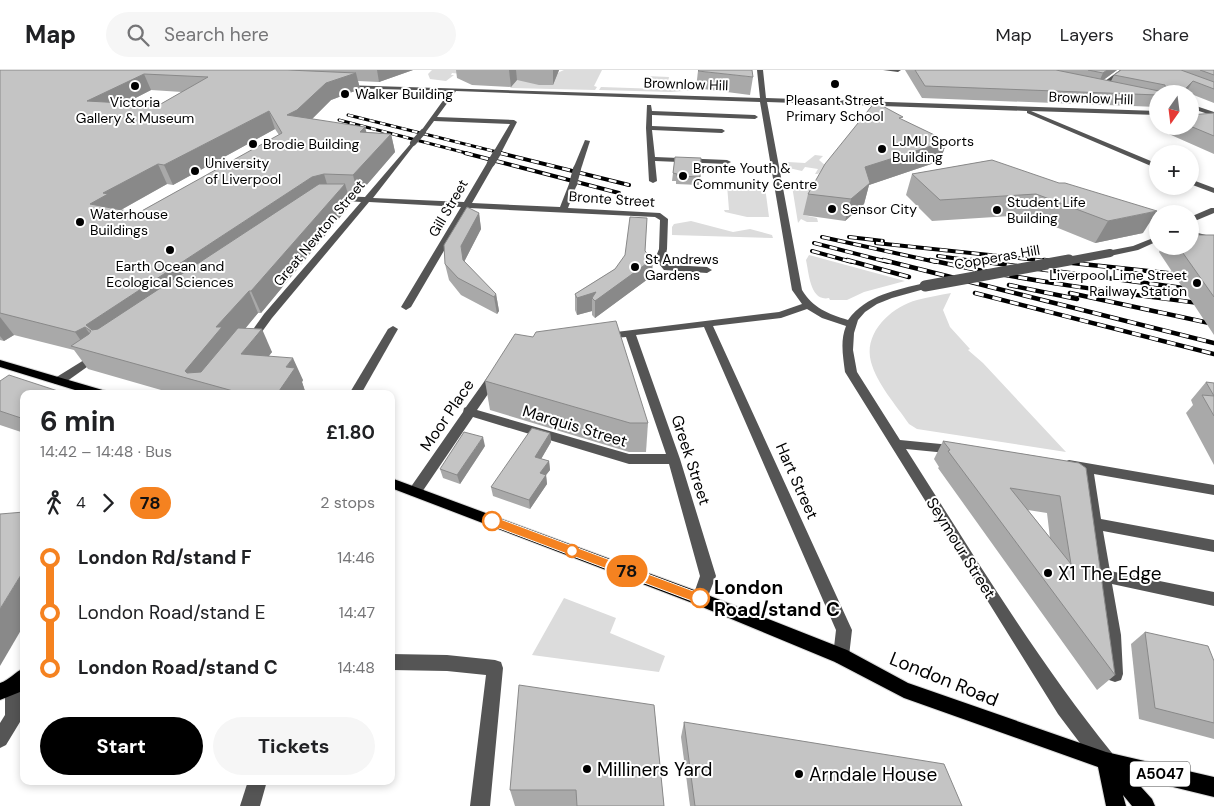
<!DOCTYPE html>
<meta charset="utf-8">
<style>
body{margin:0;font-family:"DM Sans",sans-serif;background:#f6f6f6;color:#202124;height:100vh;display:flex;flex-direction:column;font-size:19px;white-space:nowrap}
*{box-sizing:border-box;margin:0}
p{font-size:16px;color:#757577}
.icon{flex:none;width:28px;height:28px;fill:none;stroke:currentColor;stroke-width:2;stroke-linecap:round;stroke-linejoin:round}
.map{position:relative;flex:1;overflow:hidden}
.side{position:absolute;left:20px;top:320px;width:375px;height:395px;display:flex;flex-direction:column;background:#fff;border-radius:10px;box-shadow:0 2px 8px #0003}
.side>*{flex:none}
.badge{padding:0 10px;border-radius:16px;font-size:18px;line-height:32px}
.needle{width:32px;rotate:194deg}
.buttons{position:absolute;left:1149px;top:15px;display:grid;gap:10px}
.buttons a{display:grid;place-items:center;width:50px;height:50px;border-radius:50%;background:#fff;box-shadow:0 2px 8px #0003;font-size:25px}
.map>.badge{position:absolute;translate:-50% -50%;box-shadow:0 0 0 2px #fff}
.legs{display:flex;align-items:center;gap:8px;height:55px;padding:0 20px;font-size:16px}
.legs p{margin-inline-start:auto}
.headline{display:flex;align-items:center;justify-content:space-between;height:85px;padding:0 20px}
h1{font-size:28px;font-weight:700;line-height:38px}
.cta{display:flex;gap:10px;margin-top:auto;padding:10px 20px}
.cta a{flex:1;height:58px;border-radius:30px;background:#000;color:#fff;font-size:20px;font-weight:700;line-height:58px;text-align:center}
.cta a+a{background:#f6f6f6;color:#202124}
ul{padding:0 20px;list-style:none}
li{display:flex;align-items:center;gap:18px;height:55px;font-size:19px}
li i{display:grid;place-items:center;width:8px;height:100%;margin:0 6px;background:currentColor}
li i::after{content:'';width:12px;height:12px;margin:-6px;border:4px solid;border-radius:50%;background:#fff}
li p{margin-inline-start:auto}
li:first-child i{background:linear-gradient(#0000 50%,currentColor 0)}
li:last-child i{background:linear-gradient(currentColor 50%,#0000 0)}
header{display:flex;align-items:center;gap:30px;box-sizing:border-box;height:70px;padding:0 25px;background:#fff;border-bottom:1px solid #e0e0e0}
header strong{font-size:24px}
nav{display:flex;gap:28px;margin-inline-start:auto;font-size:18px}
.search{width:350px;height:45px;background:#f6f6f6;display:flex;align-items:center;gap:12px;box-sizing:border-box;padding:0 18px;border-radius:28px;color:#757577;font-size:19px}
.map>svg:first-child{display:block}
.green{fill:#dcdcdc}
.lines{fill:none;stroke-linecap:round;stroke-linejoin:round}
.major-casing{stroke:#dbdbdb;stroke-width:2}
.minor{fill:#555;fill-rule:evenodd}
.major{fill:#000;fill-rule:evenodd}
.rail-far2-casing{stroke:#000;stroke-width:3}
.rail-far1-casing{stroke:#000;stroke-width:4}
.rail-casing{stroke:#000;stroke-width:4.5}
.rail-far2{stroke:#fff;stroke-width:2;stroke-dasharray:5.5;stroke-linecap:butt}
.rail-far1{stroke:#fff;stroke-width:2.5;stroke-dasharray:8;stroke-linecap:butt}
.rail{stroke:#fff;stroke-width:3;stroke-dasharray:9;stroke-linecap:butt}
.minor-bridge-far2{stroke:#555;stroke-width:6}
.minor-bridge-far1{stroke:#555;stroke-width:8}
.minor-bridge{stroke:#555;stroke-width:11}
.wall{fill:#a9a9a9;fill-rule:evenodd}
.shaded-wall{fill:#898989}
.building{fill:#c4c4c4;stroke:#898989;fill-rule:evenodd}
.line-1{fill:#f58220;stroke:#fff}
.poi-dot{fill:#000;stroke:#fff;stroke-width:2}
.stop-1-dot{fill:#fff;stroke:#f58220;stroke-width:2.5}
.labels{text-anchor:middle;dominant-baseline:central;stroke-width:4;stroke-linejoin:round;paint-order:stroke}
.far-street-label{font-size:14px;fill:#000;stroke:#fff}
.far-poi-label{font-size:14px;fill:#000;stroke:#fff;text-anchor:start}
.shield{fill:#fff;stroke:#4c4c4c;stroke-width:1}
.shield-label{font-size:15px;font-weight:bold;fill:#000}
.street-label{font-size:16px;fill:#000;stroke:#fff}
.near-poi-label{font-size:19px;fill:#000;stroke:#fff;text-anchor:start}
.near-stop-label{font-size:19px;font-weight:bold;fill:#000;stroke:#fff;text-anchor:start}
.near-street-label{font-size:19px;fill:#000;stroke:#fff}
</style>
<header>
<strong>Map</strong>
<div class="search"><svg class="icon" aria-label="search" viewBox="0 0 24 24"><circle cx="10" cy="10" r="6"/><path d="M15 15l6 6"/></svg>Search here</div>
<nav><a>Map</a><a>Layers</a><a>Share</a></nav>
</header>
<div class="map">
<svg width="1214" height="736" viewBox="0 0 1214 736">
<rect width="100%" height="100%" fill="#fff"/>
<g class="green">
<polygon points="432,0 465,0 462,4 452,3 451,5 454,5 446,11 430,9 428,4"/>
<polygon points="564,0 602,0 594,16 597,17 595,20 510,18 517,10 548,7"/>
<polygon points="646,6 669,7 667,18 644,17"/>
<polygon points="601,17 689,20 696,20 671,22 599,20"/>
<polygon points="815,85 823,86 819,90 826,96 818,104 815,104 818,99 805,97 802,101 789,98 788,92 805,93"/>
<polygon points="727,115 765,117 769,147 747,147 725,142 724,140 729,140"/>
<polygon points="792,116 818,118 803,145 817,148 818,152 807,152 801,149 798,153"/>
<polygon points="691,151 733,162 750,159 772,165 773,168 672,165 672,157 674,154"/>
<path d="M 809,185 L 905,211 L 864,222 L 847,230 L 830,230 L 829,228 C 810,232 809,203 806,190 Z"/>
<path d="M 951,223 L 943,240 L 950,257 L 970,279 L 968,280 L 983,293 L 1066,382 L 917,359 L 909,354 C 896,335 877,314 871,292 C 863,263 891,237 917,230 C 928,227 940,225 951,223 Z"/>
<polygon points="564,528 616,548 610,563 665,586 659,602 532,585"/>
</g>
<g class="lines">
<defs>
<g id="major">
<polygon points="0,290 106,321 108,324 88,324 0,297"/>
<polygon points="391,408 705,524 847,580 908,613 1106,682 1214,707 1214,727 1132,707 1152,729 1155,736 1132,736 1123,725 1126,736 1106,736 1098,697 904,628 835,592 695,534 391,418"/>
<path d="M 24,598 L 24,618 L 20,622 L 0,630 L 0,613 C 9,610 15,602 24,598 Z"/>
</g>
</defs>
<use href="#major" class="major-casing"/>
<g class="minor">
<path d="M 757,0 L 763,0 L 766,28 L 1158,41 L 1158,45 L 1031,41 L 1158,94 L 1158,99 L 1027,43 L 1027,41 L 767,32 L 802,220 C 813,238 828,244 848,250 C 866,225 896,220 925,213 L 930,216 L 928,218 L 892,228 L 877,234 L 865,242 L 858,250 L 854,263 L 853,280 L 857,302 L 900,370 L 961,376 L 963,379 L 961,382 L 957,384 L 906,379 C 972,482 1035,588 1112,683 L 1114,690 L 1112,697 L 1105,699 L 1098,697 L 1058,644 L 845,302 C 843,286 840,271 846,256 L 822,248 L 807,239 L 781,248 L 713,256 L 852,560 L 849,586 L 847,592 L 841,594 L 835,592 L 833,586 L 836,560 L 704,257 L 636,265 L 680,389 L 716,506 L 705,534 L 700,536 L 695,534 L 692,529 L 700,506 L 669,394 L 629,394 L 473,347 L 420,425 L 415,426 L 410,425 L 408,421 L 463,342 L 464,338 L 466,337 L 491,302 L 495,301 L 501,305 L 477,340 L 629,384 L 666,384 L 626,267 L 604,269 L 599,266 L 600,264 L 779,242 L 802,234 L 792,220 L 760,32 L 456,21 L 437,47 L 514,50 L 517,52 L 502,81 L 498,83 L 494,81 L 510,54 L 434,51 L 425,63 L 421,63 L 421,61 L 450,21 L 344,18 L 342,15 L 760,28 Z"/>
<polygon points="883,0 901,0 898,2"/>
<polygon points="1120,0 1127,0 1101,19 1097,19 1097,17"/>
<polygon points="1190,34 1214,42 1214,46 1190,38"/>
<polygon points="647,35 651,35 652,41 755,45 758,47 755,49 652,45 652,56 722,59 725,61 722,63 652,60 655,87 727,90 731,92 727,94 655,91 657,111 653,113 649,111 646,58"/>
<polygon points="585,70 590,71 581,99 574,101 573,99"/>
<polygon points="413,71 415,72 415,74 373,128 464,132 487,93 491,91 495,93 472,133 560,137 569,114 576,112 577,114 568,138 660,143 668,149 667,179 665,189 670,195 707,197 712,200 707,203 664,200 655,189 659,179 660,150 655,147 469,138 411,237 406,240 401,237 461,137 369,132 272,248 253,274 245,274 244,272 264,244 361,132 333,130 329,128 330,126 365,127"/>
<polygon points="1190,109 1214,118 1214,123 1190,114"/>
<polygon points="1211,138 1214,138 1214,143 1190,153 1190,147"/>
<polygon points="1190,161 1214,167 1214,173 1190,167"/>
<polygon points="1158,166 1158,171 1138,180 1110,186 1106,183 1107,181 1133,176"/>
<polygon points="393,256 398,259 361,324 349,324 388,259"/>
<polygon points="97,282 102,285 101,287 63,314 55,314 53,311 55,308"/>
<polygon points="1069,390 1214,415 1214,425 1094,404 1101,449 1214,470 1214,482 1103,461 1110,501 1214,522 1214,536 1112,514 1121,565 1123,604 1121,610 1115,612 1109,610 1107,604 1105,565 1080,402 1064,398 1062,395 1064,392"/>
<polygon points="391,584 447,585 495,590 501,592 503,598 490,736 470,736 486,605 447,601 391,600"/>
<polygon points="21,607 24,608 23,647 6,675 0,678 0,653 5,645 5,616 8,610"/>
<polygon points="248,711 267,711 260,736 240,736"/>
</g>
<use href="#major" class="major"/>
<defs>
<g id="rail-far2">
<polyline points="348,45 505,84"/>
<polyline points="339,50 470,84"/>
</g>
<g id="rail-far1">
<polyline points="465,83 619,123"/>
<polyline points="500,83 629,115"/>
<polyline points="822,167 936,192"/>
<polyline points="849,167 883,171"/>
<polyline points="814,173 888,192"/>
<polyline points="876,173 1056,192"/>
<polyline points="812,181 852,192"/>
<polyline points="938,186 981,192"/>
</g>
<g id="rail">
<polyline points="847,190 909,207"/>
<polyline points="883,190 1214,273"/>
<path d="M 930,190 C 1024,211 1119,223 1214,235"/>
<polyline points="971,190 1214,222"/>
<polyline points="1044,190 1214,208"/>
<polyline points="1009,215 1077,229"/>
<polyline points="975,223 1214,284"/>
<polyline points="1070,223 1214,254"/>
</g>
</defs>
<use href="#rail-far2" class="rail-far2-casing"/>
<use href="#rail-far1" class="rail-far1-casing"/>
<use href="#rail" class="rail-casing"/>
<use href="#rail-far2" class="rail-far2"/>
<use href="#rail-far1" class="rail-far1"/>
<use href="#rail" class="rail"/>
<g class="minor-bridge-far2">
<polyline points="413,73 423,62"/>
<polyline points="496,84 498,81"/>
</g>
<g class="minor-bridge-far1">
<polyline points="491,93 497,83"/>
<polyline points="573,114 577,99"/>
<polyline points="1062,192 1110,183"/>
</g>
<polyline class="minor-bridge" points="925,216 1069,190"/>
</g>
<g class="wall">
<path d="M 0,0 L 413,0 L 379,12 L 358,11 L 360,19 L 331,30 L 312,49 L 366,62 L 391,64 L 395,82 L 358,125 L 348,125 L 351,134 L 261,243 L 258,243 L 245,258 L 272,282 L 269,286 L 303,310 L 302,312 L 305,321 L 303,324 L 175,324 L 88,299 L 74,280 L 14,265 L 4,271 L 0,270 ZM 151,20 L 182,22 L 159,35 L 126,33 ZM 275,59 L 279,65 L 138,143 L 121,140 L 167,114 L 173,115 Z"/>
<polygon points="456,0 559,0 553,15 539,15 517,10 511,17 472,15 457,8"/>
<polygon points="905,0 1117,0 1103,10 1111,11 1114,5 1121,0 1214,0 1214,33 1186,22 1185,24 1158,24 1158,37 922,28"/>
<polygon points="698,1 753,7 750,25 696,18"/>
<polygon points="1214,43 1214,84 1162,61 1165,56 1190,56"/>
<polygon points="902,50 947,71 940,91 869,115 864,134 845,151 803,145 808,124"/>
<polygon points="675,87 700,107 699,115 676,114 676,111 672,111"/>
<polygon points="992,90 1143,163 1095,173 1026,145 932,151 906,125 912,104"/>
<polygon points="479,143 481,159 464,192 496,224 499,241 497,244 461,225 449,210 445,194"/>
<polygon points="646,164 645,181 652,206 595,248 592,245 592,241 577,245 575,240 575,224 615,199"/>
<polygon points="1214,165 1214,265 1159,182 1162,176 1190,176"/>
<polygon points="0,311 24,324 24,363 0,355"/>
<polygon points="485,311 648,353 646,382 629,382 490,340"/>
<polygon points="1206,312 1214,313 1214,395 1186,343 1193,335 1191,330"/>
<polygon points="550,363 551,372 541,389 549,391 550,400 546,405 547,414 530,439 493,426 491,417"/>
<path d="M 943,371 L 1079,393 L 1115,605 L 1097,620 L 938,398 L 939,397 L 934,389 ZM 1028,440 L 1047,443 L 1050,468 Z"/>
<polygon points="485,376 460,414 443,408 440,399"/>
<polygon points="1145,562 1214,591 1214,669 1139,649 1131,574"/>
<polygon points="654,635 664,736 515,736 510,720"/>
<polygon points="684,652 962,736 690,736 681,667"/>
</g>
<g class="shaded-wall">
<polygon points="377,0 413,0 379,12"/>
<polygon points="509,0 516,0 517,10 511,17"/>
<polygon points="553,0 559,0 553,15"/>
<polygon points="1107,0 1117,0 1098,14 1103,3"/>
<polygon points="356,3 360,19 331,30 303,58 287,45 326,13"/>
<polygon points="144,4 151,20 96,48 87,31"/>
<polygon points="1193,11 1185,24 1180,24"/>
<polygon points="269,41 275,59 173,115 164,95"/>
<polygon points="365,57 370,75 360,62"/>
<polygon points="391,64 395,82 358,125 353,105"/>
<polygon points="947,71 940,91 869,115 864,134 845,151 851,129 865,97"/>
<polygon points="158,94 167,114 117,142 90,134 103,123"/>
<polygon points="324,104 330,124 102,277 86,255 312,107"/>
<polygon points="345,114 351,134 261,243 251,221"/>
<polygon points="1157,141 1143,163 1095,173 1108,151"/>
<polygon points="479,143 481,159 464,192 463,190 461,176"/>
<polygon points="647,148 644,196 653,189 652,206 595,248 595,231 592,228 592,241 577,245 577,228 644,196"/>
<polygon points="249,221 258,243 231,276 207,313 189,309 185,301 216,257"/>
<polygon points="496,224 499,241 497,244 494,227"/>
<polygon points="0,247 14,265 4,271 0,266"/>
<polygon points="85,257 100,279 88,281 75,262"/>
<polygon points="262,259 272,282 252,306 241,284"/>
<polygon points="293,288 303,310 302,312 305,321 303,324 277,324 286,297"/>
<polygon points="550,363 551,372 537,396 535,387"/>
<polygon points="483,367 485,376 460,414 457,405"/>
<polygon points="549,391 550,400 546,405 547,414 530,439 529,430 540,403"/>
<polygon points="24,500 24,555 0,596 0,539"/>
</g>
<g class="building">
<path d="M 0,0 L 288,0 L 356,3 L 326,13 L 297,40 L 287,45 L 365,57 L 360,62 L 391,64 L 353,105 L 324,104 L 312,107 L 86,255 L 92,260 L 98,259 L 319,114 L 345,114 L 251,221 L 249,221 L 216,257 L 222,257 L 185,301 L 187,303 L 201,302 L 238,258 L 262,259 L 241,284 L 293,288 L 286,297 L 295,298 L 277,324 L 244,324 L 71,276 L 89,264 L 91,261 L 85,257 L 75,262 L 0,243 ZM 144,4 L 208,7 L 159,35 L 87,31 ZM 269,41 L 282,63 L 138,143 L 90,134 L 108,124 L 103,123 L 158,94 L 164,95 Z"/>
<polygon points="699,0 752,0 753,7 698,1"/>
<polygon points="915,0 1056,0 1164,22 1166,21 1165,15 1114,5 1121,0 1181,0 1214,12 1214,19 1193,11 1180,24 1158,24 1158,25 925,16"/>
<polygon points="1088,0 1107,0 1103,3"/>
<polygon points="1200,0 1214,0 1214,5"/>
<polygon points="875,32 903,47 899,48 947,71 865,97 870,113 851,129 808,124 825,94"/>
<polygon points="1214,43 1214,66 1190,56 1190,45"/>
<polygon points="675,87 701,88 700,107 677,106 677,104 673,103"/>
<polygon points="992,90 1059,113 1065,113 1157,141 1108,151 1036,124 940,130 912,104"/>
<polygon points="467,137 479,143 461,176 463,190 496,224 494,227 458,208 445,194 444,175"/>
<polygon points="630,147 647,148 645,181 653,189 595,231 592,228 596,222 577,228 575,224 615,199 625,185"/>
<polygon points="1190,165 1214,165 1214,227 1178,176 1190,176"/>
<polygon points="616,251 648,353 630,353 485,311 515,264 533,267 536,262"/>
<polygon points="9,305 67,324 24,324 24,349 0,341 0,311"/>
<polygon points="1206,312 1214,313 1214,326"/>
<polygon points="1202,325 1214,326 1214,346"/>
<polygon points="532,358 550,363 535,387 549,391 540,403 546,405 529,430 491,417"/>
<polygon points="464,362 483,367 457,405 440,399"/>
<path d="M 943,371 L 1079,393 L 1086,398 L 1115,605 L 948,381 L 950,380 ZM 1010,418 L 1060,426 L 1071,494 Z"/>
<polygon points="24,442 24,500 0,539 0,444"/>
<polygon points="1145,562 1208,576 1214,591 1214,653 1155,638"/>
<polygon points="519,615 654,635 664,736 577,736 576,720 510,720"/>
<polygon points="684,652 944,694 962,736 695,736"/>
</g>
<polygon class="line-1" points="492,446 704,525 706,528 704,532 700,534 488,454 486,451"/>
<g class="poi-dot">
<circle cx="835" cy="14" r="5"/>
<circle cx="135" cy="16" r="5"/>
<circle cx="345" cy="24" r="5"/>
<circle cx="253" cy="74" r="5"/>
<circle cx="882" cy="79" r="5"/>
<circle cx="195" cy="101" r="5"/>
<circle cx="683" cy="106" r="5"/>
<circle cx="832" cy="139" r="5"/>
<circle cx="997" cy="140" r="5"/>
<circle cx="80" cy="152" r="5"/>
<circle cx="170" cy="180" r="5"/>
<circle cx="635" cy="197" r="5"/>
<circle cx="1197" cy="213" r="5"/>
<circle cx="1048" cy="503" r="5"/>
<circle cx="587" cy="699" r="5"/>
<circle cx="799" cy="704" r="5"/>
</g>
<g class="stop-1-dot">
<circle cx="492" cy="451" r="9"/>
<circle cx="572" cy="481" r="6"/>
<circle cx="700" cy="528" r="9"/>
</g>
<g class="labels">
<g class="far-street-label">
<text transform="translate(686 14) rotate(2)">Brownlow Hill</text>
<text transform="translate(1091 28) rotate(2)">Brownlow Hill</text>
<text transform="translate(612 129) rotate(4)">Bronte Street</text>
<text transform="translate(448 138) rotate(-60)">Gill Street</text>
<text transform="translate(319 163) rotate(-50)">Great Newton Street</text>
<text transform="translate(997 187) rotate(-10)">Copperas Hill</text>
</g>
<g class="far-poi-label">
<text x="355" y="24">Walker Building</text>
<text x="835" y="30" text-anchor="middle">Pleasant Street<tspan x="835" dy="16">Primary School</tspan></text>
<text x="135" y="32" text-anchor="middle">Victoria<tspan x="135" dy="16">Gallery &amp; Museum</tspan></text>
<text x="892" y="71">LJMU Sports<tspan x="892" dy="16">Building</tspan></text>
<text x="263" y="74">Brodie Building</text>
<text x="205" y="93">University<tspan x="205" dy="16">of Liverpool</tspan></text>
<text x="693" y="98">Bronte Youth &amp;<tspan x="693" dy="16">Community Centre</tspan></text>
<text x="1007" y="132">Student Life<tspan x="1007" dy="16">Building</tspan></text>
<text x="842" y="139">Sensor City</text>
<text x="90" y="144">Waterhouse<tspan x="90" dy="16">Buildings</tspan></text>
<text x="645" y="189">St Andrews<tspan x="645" dy="16">Gardens</tspan></text>
<text x="170" y="196" text-anchor="middle">Earth Ocean and<tspan x="170" dy="16">Ecological Sciences</tspan></text>
<text x="1187" y="205" text-anchor="end">Liverpool Lime Street<tspan x="1187" dy="16">Railway Station</tspan></text>
</g>
<rect class="shield" x="1130" y="691.5" width="60" height="25" rx="4"/>
<g class="shield-label">
<text x="1160" y="704">A5047</text>
</g>
<g class="street-label">
<text transform="translate(447 345) rotate(-56)">Moor Place</text>
<text transform="translate(575 356) rotate(17)">Marquis Street</text>
<text transform="translate(691 390) rotate(72)">Greek Street</text>
<text transform="translate(797 411) rotate(66)">Hart Street</text>
<text transform="translate(961 478) rotate(58)">Seymour Street</text>
</g>
<g class="near-poi-label">
<text x="1058" y="503">X1 The Edge</text>
<text x="597" y="699">Milliners Yard</text>
<text x="809" y="704">Arndale House</text>
</g>
<g class="near-stop-label">
<text x="714" y="517">London<tspan x="714" dy="22">Road/stand C</tspan></text>
</g>
<g class="near-street-label">
<text transform="translate(944 609) rotate(22)">London Road</text>
</g>
</g>
</svg>
<div class="buttons">
<a><svg class="needle" viewBox="-14 -14 28 28"><path d="M0-13l5 13h-10z" fill="#e53935"/><path d="M0 13l5-13h-10z" fill="#757577"/></svg></a>
<a>+</a>
<a>−</a>
</div>
<b class="badge" style="left:627px;top:501px;background:#f58220;color:#111">78</b>
<section class="side">
<div class="headline"><div><h1>6 min</h1><p>14:42 – 14:48 · Bus</p></div><b>£1.80</b></div>
<div class="legs"><svg class="icon" aria-label="walk" viewBox="0 0 24 24"><circle cx="13" cy="4" r="2"/><path d="M13 8l-2 6 4 7M11 14l-3 7M7 12l3-4h3l4 4"/></svg>4<svg class="icon" aria-label="forward" viewBox="0 0 24 24"><path d="M9 5l7 7-7 7"/></svg><b class="badge" style="background:#f58220;color:#111">78</b><p>2 stops</p></div>
<ul>
<li><i style="color:#f58220"></i><b>London Rd/stand F</b><p>14:46</p></li>
<li><i style="color:#f58220"></i><span>London Road/stand E</span><p>14:47</p></li>
<li><i style="color:#f58220"></i><b>London Road/stand C</b><p>14:48</p></li>
</ul>
<div class="cta"><a>Start</a><a>Tickets</a></div>
</section>
</div>
